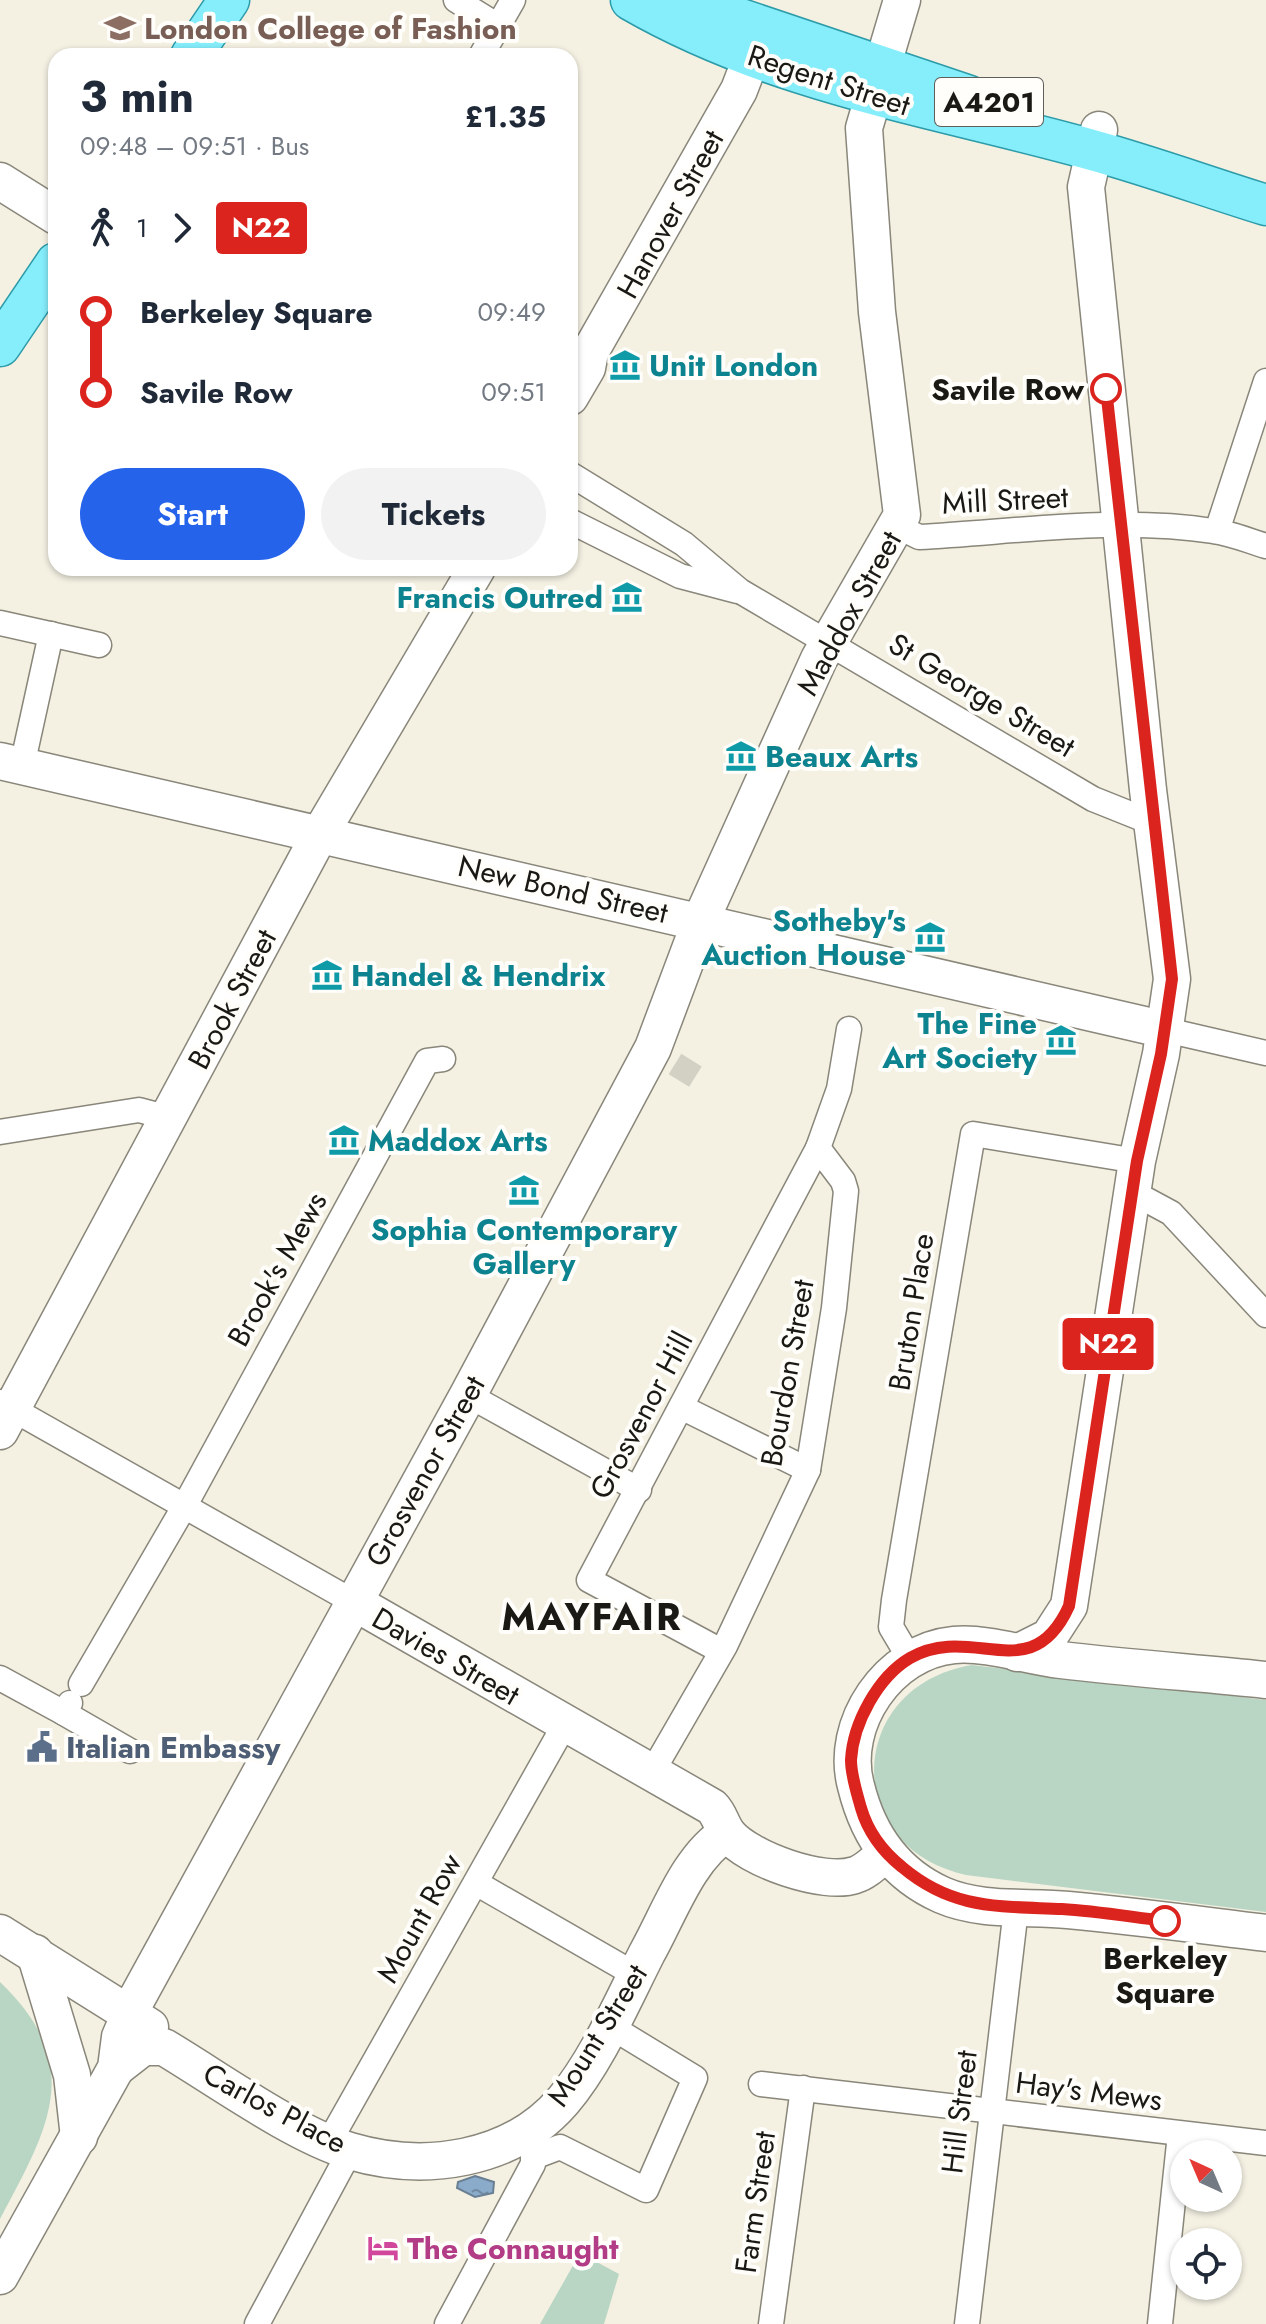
<!DOCTYPE html>
<meta charset="utf-8">
<style>
body{margin:0;font-family:Jost,sans-serif;background:#f2f2f3;color:#1f2937;height:100vh;display:flex;flex-direction:column;font-size:30px;white-space:nowrap}
*{box-sizing:border-box;margin:0}
p{font-size:26px;color:#747a83}
.icon{flex:none;width:44px;height:44px;fill:none;stroke:currentColor;stroke-width:2;stroke-linecap:round;stroke-linejoin:round}
.map{position:relative;flex:1;overflow:hidden}
.sheet{position:absolute;left:48px;top:48px;width:530px;height:528px;display:flex;flex-direction:column;background:#fff;border-radius:24px;box-shadow:0 2px 6px #0004}
.sheet>*{flex:none}
.badge{padding:0 16px;border-radius:6px;font-size:28px;line-height:52px}
.needle{width:52px;rotate:316deg}
.buttons{position:absolute;left:1170px;top:2140px;display:grid;gap:16px}
.buttons a{display:grid;place-items:center;width:72px;height:72px;border-radius:50%;background:#fff;box-shadow:0 2px 6px #0004;font-size:40px}
.map>.badge{position:absolute;translate:-50% -50%;box-shadow:0 0 0 4px #fff}
.legs{display:flex;align-items:center;gap:12px;height:88px;padding:0 32px;font-size:26px}
.legs p{margin-inline-start:auto}
.head{display:flex;align-items:center;justify-content:space-between;height:136px;padding:0 32px}
h1{font-size:44px;font-weight:700;line-height:60px}
.primary-button{display:flex;gap:16px;margin-top:auto;padding:16px 32px}
.primary-button a{flex:1;height:92px;border-radius:48px;background:#2563eb;color:#fff;font-size:32px;font-weight:700;line-height:92px;text-align:center}
.primary-button a+a{background:#f2f2f3;color:#1f2937}
ul{padding:0 32px;list-style:none}
li{display:flex;align-items:center;gap:28px;height:80px;font-size:30px}
li i{display:grid;place-items:center;width:12px;height:100%;margin:0 10px;background:currentColor}
li i::after{content:'';width:20px;height:20px;margin:-10px;border:6px solid;border-radius:50%;background:#fff}
li p{margin-inline-start:auto}
li:first-child i{background:linear-gradient(#0000 50%,currentColor 0)}
li:last-child i{background:linear-gradient(currentColor 50%,#0000 0)}
.map>svg:first-child{display:block}
.park{fill:#b9d6c4}
.water{fill:url(#water-ripples);stroke:#697f93;stroke-width:2}
.lines{fill:none;stroke-linecap:round;stroke-linejoin:round}
.street-tunnel{stroke:#d3d1c4;stroke-width:24;stroke-dasharray:24 12;stroke-linecap:butt}
.street-casing{stroke:#89867a;stroke-width:27}
.secondary-casing{stroke:#89867a;stroke-width:39}
.primary-casing{stroke:#2d9ba8;stroke-width:43}
.street{stroke:#fff;stroke-width:24}
.secondary{stroke:#fff;stroke-width:36}
.primary{stroke:#86edfb;stroke-width:40}
.line-1-casing{stroke:#fff;stroke-width:18}
.line-1{stroke:#dc241f;stroke-width:12}
.stop-1-dot{fill:#fff;stroke:#dc241f;stroke-width:4}
.labels{text-anchor:middle;dominant-baseline:central;stroke-width:8;stroke-linejoin:round;paint-order:stroke}
.shield{fill:#fffefb;stroke:#5f5e59;stroke-width:2}
.shield-label{font-size:28px;font-weight:bold;fill:#1b1914}
.education-label{font-size:30px;font-weight:bold;fill:#785e54;stroke:#fffefb;text-anchor:start}
.street-label{font-size:30px;fill:#1b1914;stroke:#fffefb}
.culture-label{font-size:30px;font-weight:bold;fill:#0d838f;stroke:#fffefb;text-anchor:start}
.stop-label{font-size:30px;font-weight:bold;fill:#1b1914;stroke:#fffefb;text-anchor:end}
.service-label{font-size:30px;font-weight:bold;fill:#4e5e75;stroke:#fffefb;text-anchor:start}
.hotel-label{font-size:30px;font-weight:bold;fill:#b23c85;stroke:#fffefb;text-anchor:start}
.district-label{font-size:38px;font-weight:bold;letter-spacing:2px;fill:#1b1914;stroke:#fffefb}
</style>
<div class="map">
<svg width="1266" height="2324" viewBox="0 0 1266 2324">
<defs>
<pattern id="water-ripples" width="26" height="14" patternUnits="userSpaceOnUse" patternTransform="scale(2)"><rect width="26" height="14" fill="#8babca"/><path d="M2 4q2-2 4 0t4 0M15 11q2-2 4 0t4 0" fill="none" stroke="#718aa3"/></pattern>
</defs>
<rect width="100%" height="100%" fill="#f4f1e3"/>
<g class="park">
<path d="M 972,1665 L 1266,1700 L 1266,1912 L 966,1875 C 840,1847 845,1686 972,1665 Z"/>
<path d="M 0,1982 C 87,2065 48,2129 0,2219 Z"/>
<polygon points="580,2253 619,2274 604,2324 540,2324"/>
</g>
<polygon class="water" points="475,2176 494,2182 493,2193 475,2197 457,2188 458,2182"/>
<g class="lines">
<polyline class="street-tunnel" points="675,1064 704,1082"/>
<defs>
<g id="street">
<polyline points="456,0 498,26"/>
<polyline points="481,56 513,0"/>
<polyline points="570,474 684,544 740,591 1093,799 1153,823"/>
<polyline points="570,521 680,576 737,591"/>
<path d="M 897,526 L 919,537 C 1015,532 1117,516 1213,531 C 1231,533 1249,541 1266,546"/>
<polyline points="1217,531 1266,381"/>
<polyline points="0,623 99,645"/>
<polyline points="22,766 51,634"/>
<polyline points="1166,1030 1266,1053"/>
<polyline points="0,1132 139,1110 169,1118"/>
<polyline points="1132,1192 1171,1213 1266,1315"/>
<polyline points="468,1395 639,1490"/>
<polyline points="0,1402 352,1601"/>
<polyline points="681,1407 808,1470"/>
<polyline points="721,1651 589,1580 818,1148 839,1089 849,1029"/>
<polyline points="910,1659 891,1627 894,1600 973,1134 1137,1161"/>
<polyline points="0,1678 64,1713"/>
<polyline points="81,1684 184,1507 427,1061 443,1059"/>
<polyline points="70,1703 64,1713 130,1751"/>
<polyline points="651,1774 725,1646 808,1470 834,1308 846,1191 843,1181 818,1148"/>
<polyline points="476,1883 636,1975"/>
<polyline points="761,2084 1266,2143"/>
<polyline points="329,2142 565,1724"/>
<polyline points="536,2156 560,2147 646,2190 695,2078 608,2025"/>
<polyline points="257,2324 350,2151"/>
<polyline points="447,2324 533,2164 533,2141"/>
<polyline points="771,2324 803,2088"/>
<polyline points="967,2324 1016,1909"/>
<polyline points="1160,2324 1180,2134"/>
</g>
<g id="secondary">
<polyline points="0,181 56,216"/>
<polyline points="570,397 587,368 590,352 739,90 762,30"/>
<polyline points="0,761 1166,1030"/>
<polyline points="0,1431 320,834 477,568"/>
<path d="M 352,1601 L 712,1807 C 720,1815 721,1825 728,1834 C 748,1859 824,1886 855,1875 C 866,1872 877,1860 886,1853"/>
<polyline points="1017,1653 1049,1637 1069,1606 1137,1161 1161,1054 1172,979 1148,790 1086,187 1099,130"/>
<path d="M 1266,1680 C 1198,1673 1129,1668 1061,1660 C 1027,1656 988,1642 954,1645 C 889,1651 839,1724 856,1786 C 868,1835 895,1874 942,1895 C 981,1912 1027,1906 1068,1910 C 1134,1916 1200,1925 1266,1933"/>
<polyline points="0,1933 150,2027"/>
<polyline points="35,1953 72,2075 79,2137"/>
<path d="M 116,2068 L 143,2047 L 164,2047 C 216,2078 295,2135 350,2151 C 424,2173 511,2161 563,2101 C 597,2061 623,2000 647,1953 C 669,1914 688,1857 727,1833"/>
<polyline points="0,2276 116,2068 120,2037 136,2000 468,1395 653,1048 701,920 819,659 902,515 877,312 864,128 902,0"/>
</g>
<g id="primary">
<path d="M 631,0 C 775,83 934,106 1092,150 C 1150,166 1208,187 1266,205"/>
<polyline points="684,0 969,96"/>
<polyline points="191,56 229,0"/>
<polyline points="0,346 56,263"/>
</g>
</defs>
<use href="#street" class="street-casing"/>
<use href="#secondary" class="secondary-casing"/>
<use href="#primary" class="primary-casing"/>
<use href="#street" class="street"/>
<use href="#secondary" class="secondary"/>
<use href="#primary" class="primary"/>
</g>
<g class="lines">
<defs>
<path id="line-1" d="M 1106,389 L 1172,979 L 1161,1054 L 1137,1161 L 1069,1606 C 1031,1690 973,1622 910,1658 C 878,1677 853,1723 851,1760 C 851,1776 857,1793 861,1808 C 868,1832 882,1851 902,1867 C 953,1910 998,1906 1062,1909 C 1096,1911 1131,1917 1165,1921"/>
</defs>
<use href="#line-1" class="line-1-casing"/>
<use href="#line-1" class="line-1"/>
</g>
<defs>
<symbol id="university-bare" viewBox="-9 -9 18 18"><path d="M0-5L7-2L0 1L-7-2ZM-4 1L0 2.5L4 1V4Q0 6-4 4Z" fill="#8d6e63" stroke="#fffefb" stroke-width="2.5" paint-order="stroke"/></symbol>
<symbol id="museum-bare" viewBox="-9 -9 18 18"><path d="M0-6L6-3V-2H-6V-3ZM-5-1h2V3h-2ZM-1-1h2V3h-2ZM3-1h2V3H3ZM-6 4H6V6H-6Z" fill="#0f9aa8" stroke="#fffefb" stroke-width="2.5" paint-order="stroke"/></symbol>
<symbol id="civic-bare" viewBox="-9 -9 18 18"><path d="M-.6-6.5H3V-4.5H.6V-3L4-1V1h2V6H-6V1h2V-1L-.6-3ZM-1.2 2.5V6h2.4V2.5Z" fill="#5c6f8a" stroke="#fffefb" stroke-width="2.5" paint-order="stroke"/></symbol>
<symbol id="hotel-bare" viewBox="-9 -9 18 18"><path d="M-6-4.5h1.5V1H6V5H4.5V3h-9V5H-6ZM-4 0a1.8 1.8 0 1 1 3.6 0ZM.5 0V-2.5h3Q6-2.5 6 0Z" fill="#d1479c" stroke="#fffefb" stroke-width="2.5" paint-order="stroke"/></symbol>
</defs>
<g fill-rule="evenodd">
<use href="#university-bare" x="98" y="6" width="44" height="44"/>
<use href="#museum-bare" x="603" y="343" width="44" height="44"/>
<use href="#museum-bare" x="605" y="575" width="44" height="44"/>
<use href="#museum-bare" x="719" y="734" width="44" height="44"/>
<use href="#museum-bare" x="908" y="915" width="44" height="44"/>
<use href="#museum-bare" x="305" y="953" width="44" height="44"/>
<use href="#museum-bare" x="1039" y="1018" width="44" height="44"/>
<use href="#museum-bare" x="322" y="1118" width="44" height="44"/>
<use href="#museum-bare" x="502" y="1168" width="44" height="44"/>
<use href="#civic-bare" x="20" y="1725" width="44" height="44"/>
<use href="#hotel-bare" x="361" y="2226" width="44" height="44"/>
</g>
<g class="stop-1-dot">
<circle cx="1106" cy="389" r="14"/>
<circle cx="1165" cy="1921" r="14"/>
</g>
<g class="labels">
<rect class="shield" x="935" y="78" width="108" height="48" rx="6"/>
<g class="shield-label">
<text x="989" y="102">A4201</text>
</g>
<g class="education-label">
<text x="144" y="28">London College of Fashion</text>
</g>
<g class="street-label">
<text transform="translate(829 80) rotate(18)">Regent Street</text>
<text transform="translate(670 214) rotate(-61)">Hanover Street</text>
<text transform="translate(1005 500) rotate(-3)">Mill Street</text>
<text transform="translate(849 613) rotate(-61)">Maddox Street</text>
<text transform="translate(982 695) rotate(31)">St George Street</text>
<text transform="translate(563 889) rotate(13)">New Bond Street</text>
<text transform="translate(232 999) rotate(-62)">Brook Street</text>
<text transform="translate(277 1269) rotate(-61)">Brook's Mews</text>
<text transform="translate(911 1312) rotate(-81)">Bruton Place</text>
<text transform="translate(787 1373) rotate(-80)">Bourdon Street</text>
<text transform="translate(641 1415) rotate(-62)">Grosvenor Hill</text>
<text transform="translate(425 1471) rotate(-61)">Grosvenor Street</text>
<text transform="translate(446 1656) rotate(30)">Davies Street</text>
<text transform="translate(419 1918) rotate(-61)">Mount Row</text>
<text transform="translate(597 2035) rotate(-58)">Mount Street</text>
<text transform="translate(1089 2091) rotate(7)">Hay's Mews</text>
<text transform="translate(275 2108) rotate(28)">Carlos Place</text>
<text transform="translate(959 2112) rotate(-83)">Hill Street</text>
<text transform="translate(755 2202) rotate(-82)">Farm Street</text>
</g>
<g class="culture-label">
<text x="649" y="365">Unit London</text>
<text x="603" y="597" text-anchor="end">Francis Outred</text>
<text x="765" y="756">Beaux Arts</text>
<text x="906" y="920" text-anchor="end">Sotheby's<tspan x="906" dy="34">Auction House</tspan></text>
<text x="351" y="975">Handel &amp; Hendrix</text>
<text x="1037" y="1023" text-anchor="end">The Fine<tspan x="1037" dy="34">Art Society</tspan></text>
<text x="368" y="1140">Maddox Arts</text>
<text x="524" y="1229" text-anchor="middle">Sophia Contemporary<tspan x="524" dy="34">Gallery</tspan></text>
</g>
<g class="stop-label">
<text x="1084" y="389">Savile Row</text>
<text x="1165" y="1958" text-anchor="middle">Berkeley<tspan x="1165" dy="34">Square</tspan></text>
</g>
<g class="service-label">
<text x="66" y="1747">Italian Embassy</text>
</g>
<g class="hotel-label">
<text x="407" y="2248">The Connaught</text>
</g>
<g class="district-label">
<text x="592" y="1616">MAYFAIR</text>
</g>
</g>
</svg>
<div class="buttons">
<a><svg class="needle" viewBox="-14 -14 28 28"><path d="M0-13l5 13h-10z" fill="#e53935"/><path d="M0 13l5-13h-10z" fill="#747a83"/></svg></a>
<a><svg class="icon" aria-label="locate" viewBox="0 0 24 24"><circle cx="12" cy="12" r="6"/><path d="M12 2v4M12 18v4M2 12h4M18 12h4"/></svg></a>
</div>
<b class="badge" style="left:1108px;top:1344px;background:#dc241f;color:#fff">N22</b>
<section class="sheet">
<div class="head"><div><h1>3 min</h1><p>09:48 – 09:51 · Bus</p></div><b>£1.35</b></div>
<div class="legs"><svg class="icon" aria-label="walk" viewBox="0 0 24 24"><circle cx="13" cy="4" r="2"/><path d="M13 8l-2 6 4 7M11 14l-3 7M7 12l3-4h3l4 4"/></svg>1<svg class="icon" aria-label="forward" viewBox="0 0 24 24"><path d="M9 5l7 7-7 7"/></svg><b class="badge" style="background:#dc241f;color:#fff">N22</b></div>
<ul>
<li><i style="color:#dc241f"></i><b>Berkeley Square</b><p>09:49</p></li>
<li><i style="color:#dc241f"></i><b>Savile Row</b><p>09:51</p></li>
</ul>
<div class="primary-button"><a>Start</a><a>Tickets</a></div>
</section>
</div>
